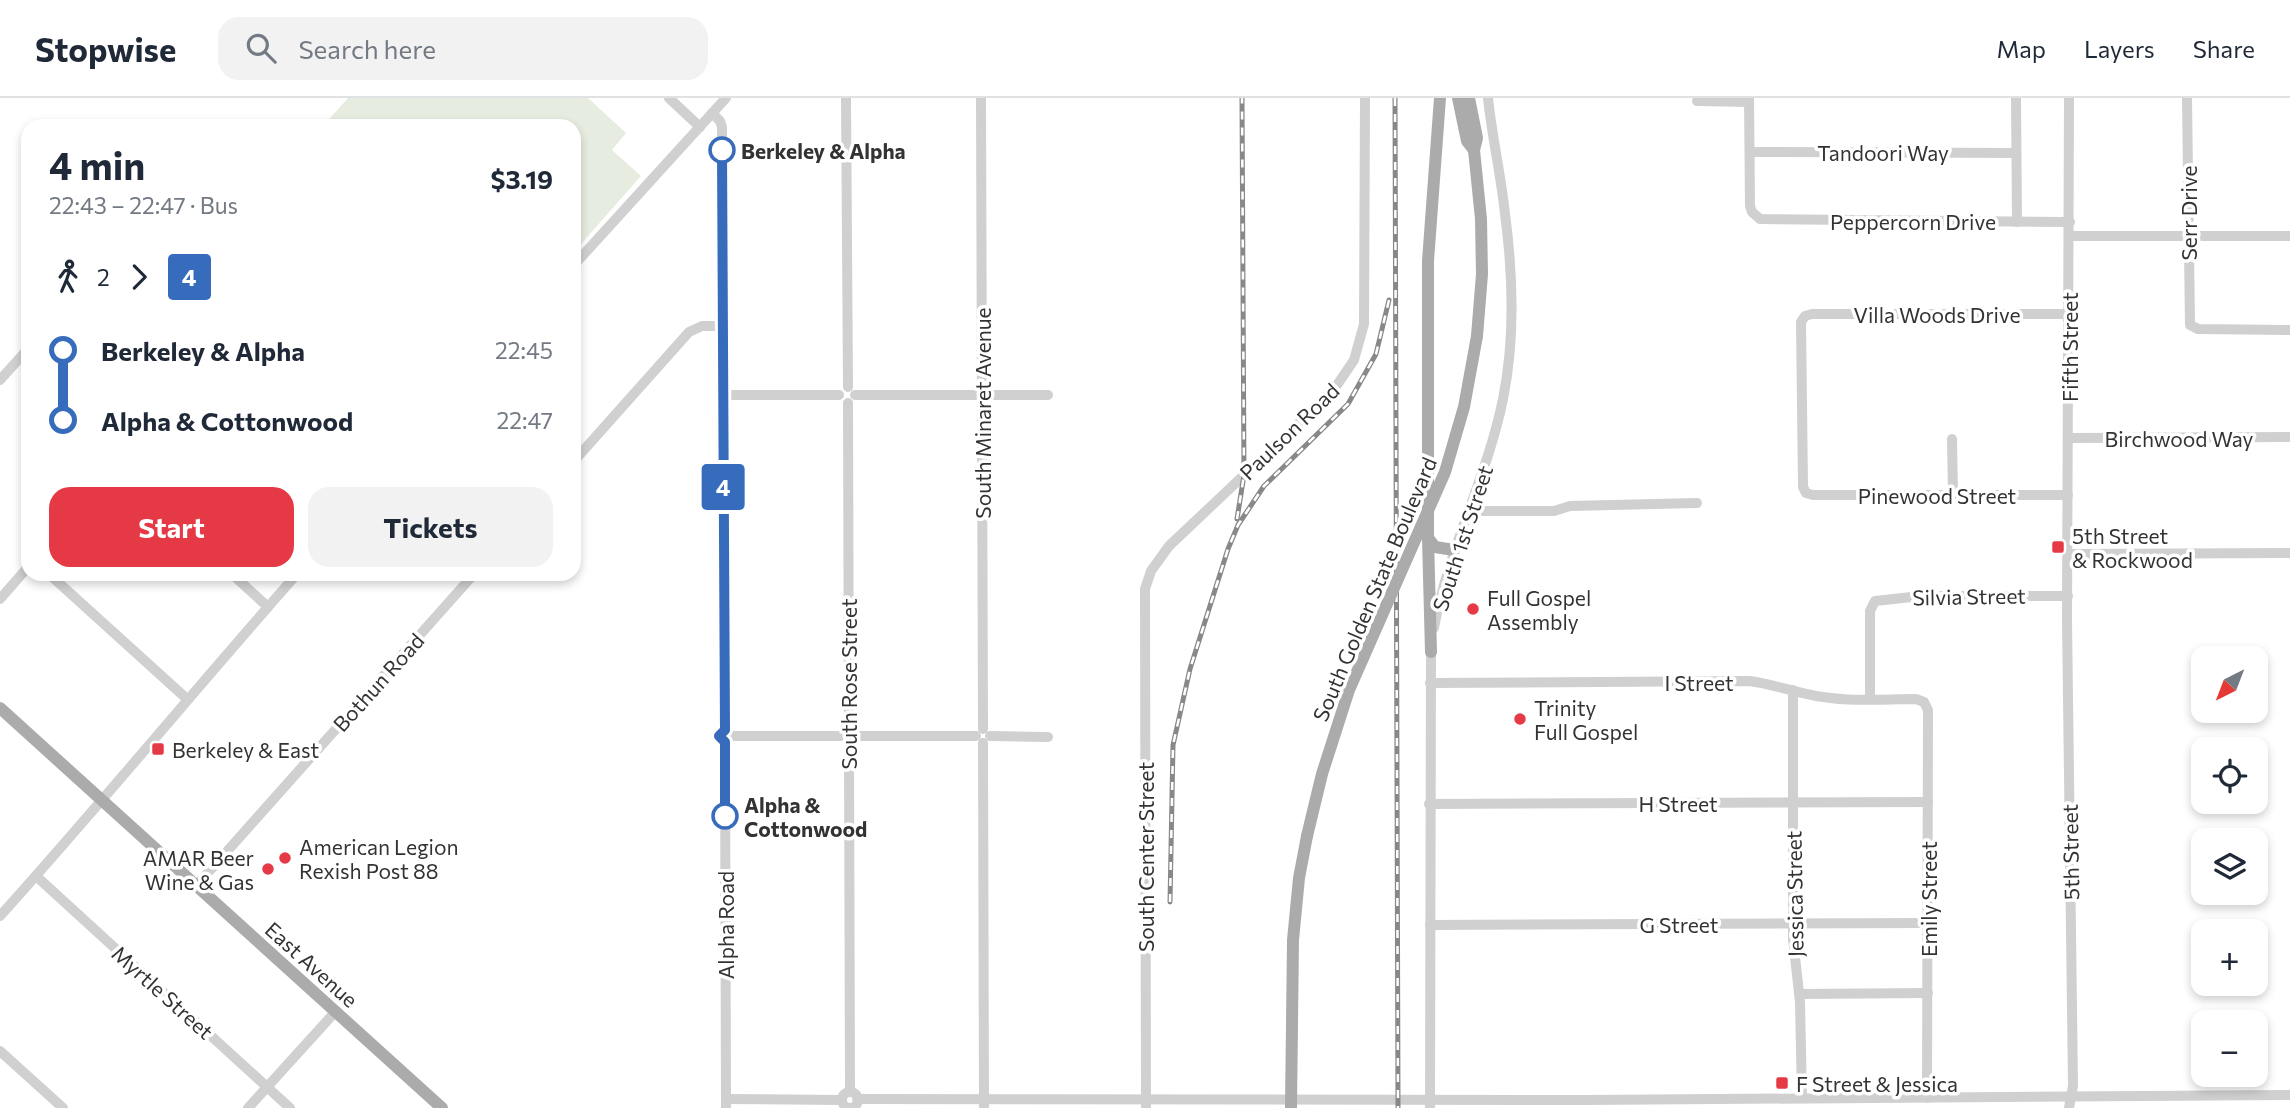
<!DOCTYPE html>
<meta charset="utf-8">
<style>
body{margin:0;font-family:Commissioner,sans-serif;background:#f2f2f3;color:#1f2937;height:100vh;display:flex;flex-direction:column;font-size:26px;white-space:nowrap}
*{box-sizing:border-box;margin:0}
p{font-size:23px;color:#747a83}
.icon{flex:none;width:38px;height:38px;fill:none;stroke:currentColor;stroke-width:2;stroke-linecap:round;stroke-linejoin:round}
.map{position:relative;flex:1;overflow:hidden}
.details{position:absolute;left:21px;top:21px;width:560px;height:462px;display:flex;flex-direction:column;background:#fff;border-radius:21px;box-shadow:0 4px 10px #0003}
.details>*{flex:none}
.badge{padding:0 14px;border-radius:5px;font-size:24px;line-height:46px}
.needle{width:46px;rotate:222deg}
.buttons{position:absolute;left:2191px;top:548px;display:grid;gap:14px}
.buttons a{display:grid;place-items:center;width:77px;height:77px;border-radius:14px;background:#fff;box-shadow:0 4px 10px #0003;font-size:35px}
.map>.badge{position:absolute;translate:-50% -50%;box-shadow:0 0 0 4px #fff}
.legs{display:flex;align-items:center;gap:10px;height:77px;padding:0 28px;font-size:23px}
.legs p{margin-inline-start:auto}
.overview{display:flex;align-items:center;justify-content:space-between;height:119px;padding:0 28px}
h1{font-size:38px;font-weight:700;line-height:52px}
.action{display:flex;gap:14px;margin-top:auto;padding:14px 28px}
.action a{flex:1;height:80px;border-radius:21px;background:#e63946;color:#fff;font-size:28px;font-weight:700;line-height:80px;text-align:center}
.action a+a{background:#f2f2f3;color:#1f2937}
ul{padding:0 28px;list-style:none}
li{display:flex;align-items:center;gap:24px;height:70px;font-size:26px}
li i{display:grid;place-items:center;width:10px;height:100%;margin:0 9px;background:currentColor}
li i::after{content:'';width:18px;height:18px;margin:-9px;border:5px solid;border-radius:50%;background:#fff}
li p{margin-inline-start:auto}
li:first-child i{background:linear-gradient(#0000 50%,currentColor 0)}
li:last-child i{background:linear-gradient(currentColor 50%,#0000 0)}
header{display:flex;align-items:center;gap:42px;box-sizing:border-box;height:98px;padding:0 35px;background:#fff;border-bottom:2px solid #e0e1e3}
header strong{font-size:33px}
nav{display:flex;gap:38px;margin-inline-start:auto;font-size:24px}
.search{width:490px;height:63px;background:#f2f2f3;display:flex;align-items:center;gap:18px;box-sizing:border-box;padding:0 24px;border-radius:21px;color:#747a83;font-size:26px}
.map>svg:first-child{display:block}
.green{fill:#e6ecdf}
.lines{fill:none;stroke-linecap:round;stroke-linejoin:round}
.minor{stroke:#d0d0d0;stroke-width:10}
.major{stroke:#ababab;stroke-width:12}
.rail-casing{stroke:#888;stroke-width:5}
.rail{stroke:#fff;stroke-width:2.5;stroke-dasharray:8;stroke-linecap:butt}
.major-bridge{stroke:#ababab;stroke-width:12}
.line-1-casing{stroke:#fff;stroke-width:16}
.line-1{stroke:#376bbb;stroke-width:10}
.stop-1-dot{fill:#fff;stroke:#376bbb;stroke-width:3.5}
.poi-dot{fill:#e63946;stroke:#fff;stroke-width:2.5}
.labels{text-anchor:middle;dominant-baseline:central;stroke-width:7;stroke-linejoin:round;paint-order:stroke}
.stop-label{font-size:21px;font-weight:bold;fill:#333;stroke:#fff;text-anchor:start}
.street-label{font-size:21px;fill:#333;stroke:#fff}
.poi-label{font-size:21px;fill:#333;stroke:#fff;text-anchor:start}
</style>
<header>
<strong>Stopwise</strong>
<div class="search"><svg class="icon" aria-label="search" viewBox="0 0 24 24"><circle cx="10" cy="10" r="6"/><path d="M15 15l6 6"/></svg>Search here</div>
<nav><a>Map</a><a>Layers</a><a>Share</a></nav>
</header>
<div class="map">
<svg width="2290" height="1010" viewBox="0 0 2290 1010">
<rect width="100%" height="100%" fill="#fff"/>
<polygon class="green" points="348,0 588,0 626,35 612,52 641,78 574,154 574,28 323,28"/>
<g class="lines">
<g class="minor">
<polyline points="669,0 700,29"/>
<polyline points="846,0 848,289"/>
<polyline points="981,0 983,631"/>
<polyline points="1749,0 1750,108 1752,114 1760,121 2070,124"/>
<polyline points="2016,0 2017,124"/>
<polyline points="2069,0 2067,522 2073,988 2069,1010"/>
<polyline points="2187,0 2190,227 2198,231 2290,232"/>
<polyline points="1697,3 1749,4"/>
<polyline points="712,15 720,23 722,29 725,632"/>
<polyline points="1750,54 2016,55"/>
<polyline points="2070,138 2290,138"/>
<polyline points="574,167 726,0"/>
<polyline points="0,282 27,252"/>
<polyline points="723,297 839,297"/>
<polyline points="855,297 1048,297"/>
<polyline points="848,305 850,994"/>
<polyline points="2069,340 2290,339"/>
<polyline points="1952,341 1953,397"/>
<polyline points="574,363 689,234 702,228 722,228"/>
<polyline points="2068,397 1813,397 1806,395 1803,389 1801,224 1805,218 1812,216 2069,216"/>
<polyline points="1470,413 1554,413 1570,408 1697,405"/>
<polyline points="2069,456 2290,455"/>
<polyline points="49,476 187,601"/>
<polyline points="232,476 268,509"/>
<polyline points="0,501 28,469"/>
<path d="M 1434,530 C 1448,451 1487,380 1503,301 C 1515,242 1513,176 1505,116 C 1501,77 1492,39 1488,0"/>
<path d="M 1430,585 L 1749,583 C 1775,586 1798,596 1823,599 C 1854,604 1885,601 1916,601 L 1924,604 L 1928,612 L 1927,1000"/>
<polyline points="1793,592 1793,841 1800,904 1802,1000"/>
<polyline points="1870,601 1870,513 1875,503 1921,498 2068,498"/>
<polyline points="731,638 976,638"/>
<polyline points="990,638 1048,639"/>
<polyline points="725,644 726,1010"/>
<polyline points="983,645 984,1010"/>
<polyline points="1429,706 1928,704"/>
<polyline points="36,778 290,1010"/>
<polyline points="197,787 474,476"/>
<path d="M 0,818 C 101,706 197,589 297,476"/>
<polyline points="1430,827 1928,825"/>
<polyline points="1799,896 1928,895"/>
<polyline points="0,953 63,1010"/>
<circle cx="850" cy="1002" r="8"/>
<polyline points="726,1001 842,1002"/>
<polyline points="857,1001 1585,1002 2290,997"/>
<polyline points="248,1010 336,913"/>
<polyline points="1146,1010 1145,491 1151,473 1169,448 1333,293 1354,262 1364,226 1365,0"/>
<polyline points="1430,1010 1431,549"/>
</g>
<g class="major">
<polyline points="1458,0 1467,43 1474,52"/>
<polyline points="1469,0 1477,40 1474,52 1481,121 1482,176 1477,238"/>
<polyline points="1428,440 1435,449 1454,452"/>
<polyline points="1431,554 1428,440 1428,163 1440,0"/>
<polyline points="0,610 442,1010"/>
<polyline points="1291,1010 1293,842 1299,780 1307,738"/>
</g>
<defs>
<g id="rail">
<polyline points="1395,0 1398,1010"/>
<polyline points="1237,421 1244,377 1242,0"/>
<polyline points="1170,804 1173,647 1190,571 1228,451 1238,427 1264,388 1348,306 1376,256 1389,202"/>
</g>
</defs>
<use href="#rail" class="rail-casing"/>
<use href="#rail" class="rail"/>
<polyline class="major-bridge" points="1307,738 1322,676 1349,592 1445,374 1464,309 1477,238"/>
</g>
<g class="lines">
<defs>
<polyline id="line-1" points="722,52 725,632 719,638 725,644 725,718"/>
</defs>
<use href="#line-1" class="line-1-casing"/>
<use href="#line-1" class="line-1"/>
</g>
<g class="stop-1-dot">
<circle cx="722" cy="52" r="12"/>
<circle cx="725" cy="718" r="12"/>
</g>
<g class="poi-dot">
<rect x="2051" y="442" width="14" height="14" rx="3.5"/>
<circle cx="1473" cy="511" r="7"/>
<circle cx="1520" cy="621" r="7"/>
<rect x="151" y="644" width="14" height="14" rx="3.5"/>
<circle cx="285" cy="760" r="7"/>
<circle cx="268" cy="771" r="7"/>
<rect x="1775" y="978" width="14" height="14" rx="3.5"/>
</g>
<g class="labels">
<g class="stop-label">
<text x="741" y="52">Berkeley &amp; Alpha</text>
<text x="744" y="706">Alpha &amp;<tspan x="744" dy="24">Cottonwood</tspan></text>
</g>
<g class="street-label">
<text x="1883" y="54">Tandoori Way</text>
<text transform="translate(2188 115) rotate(-90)">Serr Drive</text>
<text x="1913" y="123">Peppercorn Drive</text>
<text x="1937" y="216">Villa Woods Drive</text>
<text transform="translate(2069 249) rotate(-90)">Fifth Street</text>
<text transform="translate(982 315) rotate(-90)">South Minaret Avenue</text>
<text transform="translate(1289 333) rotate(-44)">Paulson Road</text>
<text x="2179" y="340">Birchwood Way</text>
<text x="1937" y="397">Pinewood Street</text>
<text transform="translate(1462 440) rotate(-72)">South 1st Street</text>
<text transform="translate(1374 491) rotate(-67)">South Golden State Boulevard</text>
<text transform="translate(1969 498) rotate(-1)">Silvia Street</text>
<text transform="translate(378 584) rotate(-48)">Bothun Road</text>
<text x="1699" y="584">I Street</text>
<text transform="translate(848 586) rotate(-90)">South Rose Street</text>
<text x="1678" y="705">H Street</text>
<text transform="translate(2070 754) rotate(-91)">5th Street</text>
<text transform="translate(1145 759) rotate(-90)">South Center Street</text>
<text transform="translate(1794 796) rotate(-91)">Jessica Street</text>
<text transform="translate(1928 801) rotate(-90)">Emily Street</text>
<text x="1679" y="826">G Street</text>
<text transform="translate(725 827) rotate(-90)">Alpha Road</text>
<text transform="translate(312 866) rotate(42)">East Avenue</text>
<text transform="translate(163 894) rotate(42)">Myrtle Street</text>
</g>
<g class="poi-label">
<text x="2072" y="437">5th Street<tspan x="2072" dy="24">&amp; Rockwood</tspan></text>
<text x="1487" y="499">Full Gospel<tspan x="1487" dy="24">Assembly</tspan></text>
<text x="1534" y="609">Trinity<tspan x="1534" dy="24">Full Gospel</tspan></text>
<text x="172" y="651">Berkeley &amp; East</text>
<text x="299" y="748">American Legion<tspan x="299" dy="24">Rexish Post 88</tspan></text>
<text x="254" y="759" text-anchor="end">AMAR Beer<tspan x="254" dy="24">Wine &amp; Gas</tspan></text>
<text x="1796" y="985">F Street &amp; Jessica</text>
</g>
</g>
</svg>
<div class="buttons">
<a><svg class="needle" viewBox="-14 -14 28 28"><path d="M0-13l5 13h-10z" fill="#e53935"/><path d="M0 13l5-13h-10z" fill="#747a83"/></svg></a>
<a><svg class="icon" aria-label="locate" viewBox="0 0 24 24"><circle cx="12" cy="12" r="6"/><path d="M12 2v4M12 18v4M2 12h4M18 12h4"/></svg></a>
<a><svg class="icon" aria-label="layers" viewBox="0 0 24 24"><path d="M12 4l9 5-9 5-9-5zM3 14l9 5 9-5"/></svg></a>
<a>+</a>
<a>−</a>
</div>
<b class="badge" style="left:723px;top:389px;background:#376bbb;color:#fff">4</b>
<section class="details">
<div class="overview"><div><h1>4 min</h1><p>22:43 – 22:47 · Bus</p></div><b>$3.19</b></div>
<div class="legs"><svg class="icon" aria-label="walk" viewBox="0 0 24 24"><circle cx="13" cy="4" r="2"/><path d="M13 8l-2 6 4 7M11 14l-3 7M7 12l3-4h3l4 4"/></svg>2<svg class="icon" aria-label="forward" viewBox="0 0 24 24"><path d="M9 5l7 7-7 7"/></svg><b class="badge" style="background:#376bbb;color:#fff">4</b></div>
<ul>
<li><i style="color:#376bbb"></i><b>Berkeley &amp; Alpha</b><p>22:45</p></li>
<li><i style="color:#376bbb"></i><b>Alpha &amp; Cottonwood</b><p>22:47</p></li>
</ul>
<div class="action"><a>Start</a><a>Tickets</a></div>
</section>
</div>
